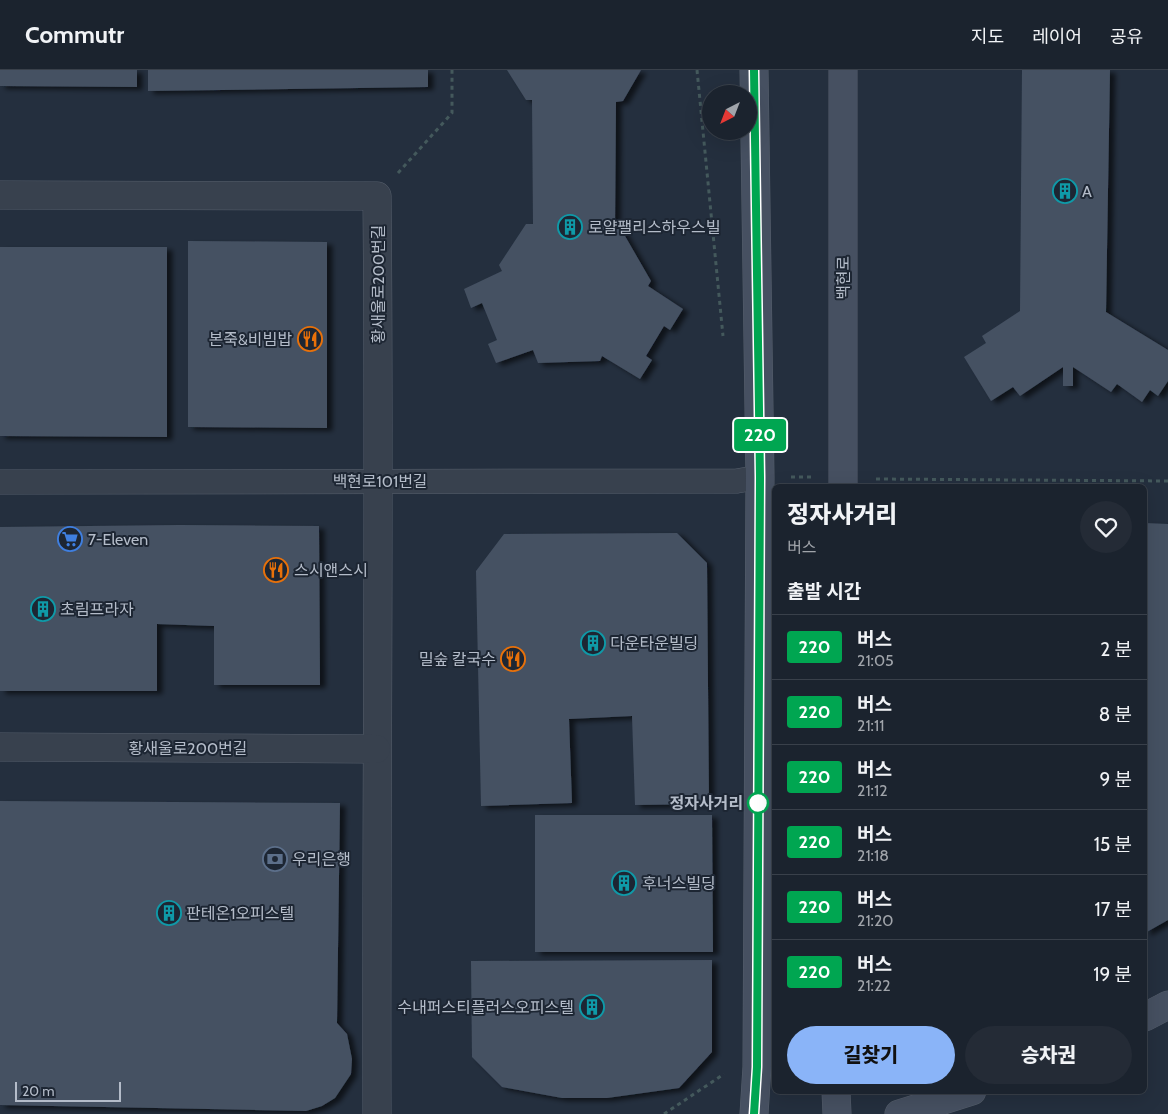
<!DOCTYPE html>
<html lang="ko">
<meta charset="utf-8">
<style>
body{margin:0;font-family:Cabin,"Noto Sans KR",sans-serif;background:#242b36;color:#f1f3f6;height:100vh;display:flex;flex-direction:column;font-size:19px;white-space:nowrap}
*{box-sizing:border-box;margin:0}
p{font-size:16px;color:#a0a4aa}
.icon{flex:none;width:28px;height:28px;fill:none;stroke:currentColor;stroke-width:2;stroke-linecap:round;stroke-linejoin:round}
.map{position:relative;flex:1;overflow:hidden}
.details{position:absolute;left:772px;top:414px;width:375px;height:610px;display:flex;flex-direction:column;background:#1b232e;border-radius:8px;box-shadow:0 5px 20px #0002,0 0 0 1px #39404a}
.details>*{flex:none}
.badge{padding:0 10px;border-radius:4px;font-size:18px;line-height:32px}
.needle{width:32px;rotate:222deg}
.buttons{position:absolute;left:702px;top:15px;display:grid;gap:10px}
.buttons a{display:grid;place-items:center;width:55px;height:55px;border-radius:50%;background:#1b232e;box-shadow:0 5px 20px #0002,0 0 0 1px #39404a;font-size:25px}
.scale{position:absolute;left:15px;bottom:12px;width:106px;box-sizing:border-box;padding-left:5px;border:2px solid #b4bcc9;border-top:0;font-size:14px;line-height:18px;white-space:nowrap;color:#b4bcc9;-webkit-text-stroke:4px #1d2633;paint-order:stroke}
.map>.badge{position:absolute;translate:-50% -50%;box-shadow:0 0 0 2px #fff}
h2{padding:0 15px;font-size:19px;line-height:45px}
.round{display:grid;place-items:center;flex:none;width:52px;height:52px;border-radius:26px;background:#242b36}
.overview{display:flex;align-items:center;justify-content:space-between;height:85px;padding:0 15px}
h1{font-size:24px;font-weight:800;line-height:38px}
.action{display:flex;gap:10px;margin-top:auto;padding:10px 15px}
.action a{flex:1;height:58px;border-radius:30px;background:#8ab4f8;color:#111;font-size:20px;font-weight:800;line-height:58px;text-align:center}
.action a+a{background:#242b36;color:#f1f3f6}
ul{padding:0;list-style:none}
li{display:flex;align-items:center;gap:15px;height:65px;padding:0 15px;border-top:1px solid #39404a}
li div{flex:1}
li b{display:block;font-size:19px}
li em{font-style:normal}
li .badge{min-width:55px;font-weight:700;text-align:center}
header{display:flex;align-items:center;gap:30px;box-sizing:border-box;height:70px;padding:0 25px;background:#1b232e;border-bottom:1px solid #39404a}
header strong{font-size:24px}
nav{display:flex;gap:28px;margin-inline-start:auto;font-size:18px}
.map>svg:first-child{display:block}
.building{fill:#455162;filter:url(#shadow)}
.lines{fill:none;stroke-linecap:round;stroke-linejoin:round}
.pedestrian-casing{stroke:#565f6c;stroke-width:25}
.minor-casing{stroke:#565f6c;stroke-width:29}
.secondary-casing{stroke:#565f6c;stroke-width:29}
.path{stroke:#44595c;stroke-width:3;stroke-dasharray:4 4;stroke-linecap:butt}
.pedestrian{stroke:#38414e;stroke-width:24}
.minor{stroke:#38414e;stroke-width:28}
.secondary{stroke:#465061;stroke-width:28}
.line-casing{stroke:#fff;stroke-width:11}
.line{stroke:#00a651;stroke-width:8}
.stop-dot{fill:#fff;stroke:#00a651;stroke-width:2.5}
.labels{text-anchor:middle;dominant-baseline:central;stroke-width:4;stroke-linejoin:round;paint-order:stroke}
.poi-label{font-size:16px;fill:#b4bcc9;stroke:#1d2633;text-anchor:start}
.street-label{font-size:16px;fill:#b4bcc9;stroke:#1d2633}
.stop-label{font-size:16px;font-weight:bold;fill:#b4bcc9;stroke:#1d2633;text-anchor:end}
</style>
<header>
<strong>Commutr</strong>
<nav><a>지도</a><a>레이어</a><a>공유</a></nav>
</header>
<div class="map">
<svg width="1168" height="1044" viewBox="0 0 1168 1044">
<defs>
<filter id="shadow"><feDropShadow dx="5.5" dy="3" stdDeviation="2.5" flood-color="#0009"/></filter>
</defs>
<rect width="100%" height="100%" fill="#242f3e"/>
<g class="building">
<polygon points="0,0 137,0 137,17 0,16"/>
<polygon points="148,0 428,0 428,17 148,21"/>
<polygon points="507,0 641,0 623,31 616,32 615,159 621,159 651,211 648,216 683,239 670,260 664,256 646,286 652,290 640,309 602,286 600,291 538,293 533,280 496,293 488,274 497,270 482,233 471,238 464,219 502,201 499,195 526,154 533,154 532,30 526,30"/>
<polygon points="1022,0 1110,0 1106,242 1168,280 1168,311 1158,326 1150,320 1142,332 1117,314 1111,322 1073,297 1073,316 1063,316 1063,297 1020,326 1013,317 991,331 964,287 986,273 982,266 1020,241"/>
<polygon points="188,171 327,172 327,358 188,357"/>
<polygon points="0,177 167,177 167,367 0,366"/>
<polygon points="1145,453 1168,454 1168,850 1145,863"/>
<polygon points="179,455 319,456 320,615 214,615 214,556 157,554 157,621 0,621 0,457"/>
<polygon points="677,463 707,493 709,734 635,735 632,646 569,649 572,733 481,736 476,501 504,464"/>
<polygon points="0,731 340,733 337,953 347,964 352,989 351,1004 335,1028 322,1036 306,1041 0,1035"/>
<polygon points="535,745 712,745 713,882 535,882"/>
<polygon points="712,890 712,982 679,1018 607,1028 562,1028 502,1017 472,987 471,891"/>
</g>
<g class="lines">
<defs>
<polyline id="pedestrian" points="0,412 737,411 760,407"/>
<g id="minor">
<path d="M 0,125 L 377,126 C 380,432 376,738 377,1044"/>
<polyline points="0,677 376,679"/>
</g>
<g id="secondary">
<polyline points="754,0 760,407 757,997 754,1044"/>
<polyline points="843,416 843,0"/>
<polyline points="1145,947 1168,935"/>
<polyline points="836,1021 837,1044"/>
<polyline points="899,1044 972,1021"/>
</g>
</defs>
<use href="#pedestrian" class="pedestrian-casing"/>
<use href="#minor" class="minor-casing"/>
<use href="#secondary" class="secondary-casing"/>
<g class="path">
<polyline points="697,0 723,266"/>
<polyline points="398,103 452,43 452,0"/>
<polyline points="791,407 812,407"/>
<polyline points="876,409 1168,411"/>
<polyline points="664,1044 724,1004"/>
</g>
<use href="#pedestrian" class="pedestrian"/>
<use href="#minor" class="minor"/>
<use href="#secondary" class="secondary"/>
</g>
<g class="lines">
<defs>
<polyline id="line" points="754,0 760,407 757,997 754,1044"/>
</defs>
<use href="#line" class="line-casing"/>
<use href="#line" class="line"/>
</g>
<defs>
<symbol id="building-ring" viewBox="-11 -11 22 22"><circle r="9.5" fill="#1d2633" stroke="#0f9aa8" stroke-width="1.5"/><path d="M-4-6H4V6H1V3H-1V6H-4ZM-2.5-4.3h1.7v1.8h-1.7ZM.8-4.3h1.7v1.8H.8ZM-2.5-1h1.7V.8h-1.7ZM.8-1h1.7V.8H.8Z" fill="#0f9aa8"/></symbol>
<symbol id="restaurant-ring" viewBox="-11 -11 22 22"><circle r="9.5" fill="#1d2633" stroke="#e8710a" stroke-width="1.5"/><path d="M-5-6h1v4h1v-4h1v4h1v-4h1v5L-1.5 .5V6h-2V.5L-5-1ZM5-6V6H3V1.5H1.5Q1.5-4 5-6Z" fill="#e8710a"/></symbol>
<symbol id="supermarket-ring" viewBox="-11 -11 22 22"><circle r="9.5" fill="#1d2633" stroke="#3f7fe0" stroke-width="1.5"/><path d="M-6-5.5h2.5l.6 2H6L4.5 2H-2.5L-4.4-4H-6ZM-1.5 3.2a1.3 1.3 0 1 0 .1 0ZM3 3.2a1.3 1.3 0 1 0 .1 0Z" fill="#3f7fe0"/></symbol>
<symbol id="bank-ring" viewBox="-11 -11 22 22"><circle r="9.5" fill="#1d2633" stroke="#5c6f8a" stroke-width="1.5"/><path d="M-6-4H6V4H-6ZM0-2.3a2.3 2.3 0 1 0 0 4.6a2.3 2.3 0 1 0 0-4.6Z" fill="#5c6f8a"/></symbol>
</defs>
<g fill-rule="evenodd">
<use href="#building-ring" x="1051" y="107" width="28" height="28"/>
<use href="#building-ring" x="556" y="143" width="28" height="28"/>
<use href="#restaurant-ring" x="296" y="255" width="28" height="28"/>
<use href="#supermarket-ring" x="56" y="455" width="28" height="28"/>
<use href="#restaurant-ring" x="262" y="486" width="28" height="28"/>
<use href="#building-ring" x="29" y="525" width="28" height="28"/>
<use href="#building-ring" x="579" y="559" width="28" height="28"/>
<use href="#restaurant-ring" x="499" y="575" width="28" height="28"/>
<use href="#bank-ring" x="261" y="775" width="28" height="28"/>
<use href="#building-ring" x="610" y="799" width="28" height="28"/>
<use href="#building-ring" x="155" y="829" width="28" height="28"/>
<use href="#building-ring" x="578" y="923" width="28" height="28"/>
</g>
<circle class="stop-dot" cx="758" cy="733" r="10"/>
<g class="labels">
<g class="poi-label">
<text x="1082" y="121">A</text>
<text x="588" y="157">로얄팰리스하우스빌</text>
<text x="292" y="269" text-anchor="end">본죽&amp;비빔밥</text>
<text x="88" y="469">7-Eleven</text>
<text x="294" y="500">스시앤스시</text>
<text x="60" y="539">초림프라자</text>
<text x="610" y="573">다운타운빌딩</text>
<text x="496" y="589" text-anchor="end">밀숲 칼국수</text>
<text x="292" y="789">우리은행</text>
<text x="642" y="813">후너스빌딩</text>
<text x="186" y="843">판테온1오피스텔</text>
<text x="574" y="937" text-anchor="end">수내퍼스티플러스오피스텔</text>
</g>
<g class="street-label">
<text transform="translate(843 208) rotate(-90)">백현로</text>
<text transform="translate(378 214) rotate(-90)">황새울로200번길</text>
<text x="380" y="411">백현로101번길</text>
<text x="188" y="678">황새울로200번길</text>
</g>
<g class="stop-label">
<text x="743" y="733">정자사거리</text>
</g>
</g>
</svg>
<div class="buttons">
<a><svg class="needle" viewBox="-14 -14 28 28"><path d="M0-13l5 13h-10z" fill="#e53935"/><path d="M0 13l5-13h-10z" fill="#a0a4aa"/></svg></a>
</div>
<div class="scale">20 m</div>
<b class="badge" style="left:760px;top:365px;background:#00a651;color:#fff">220</b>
<section class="details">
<div class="overview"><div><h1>정자사거리</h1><p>버스</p></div><a class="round"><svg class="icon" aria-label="heart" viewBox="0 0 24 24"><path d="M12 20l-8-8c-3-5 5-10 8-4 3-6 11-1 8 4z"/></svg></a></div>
<h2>출발 시간</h2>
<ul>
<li><span class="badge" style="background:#00a651;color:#fff">220</span><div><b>버스</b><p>21:05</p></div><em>2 분</em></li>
<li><span class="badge" style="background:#00a651;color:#fff">220</span><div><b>버스</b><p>21:11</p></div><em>8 분</em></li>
<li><span class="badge" style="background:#00a651;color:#fff">220</span><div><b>버스</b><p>21:12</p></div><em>9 분</em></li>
<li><span class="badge" style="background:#00a651;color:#fff">220</span><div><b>버스</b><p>21:18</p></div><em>15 분</em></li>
<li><span class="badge" style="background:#00a651;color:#fff">220</span><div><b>버스</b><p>21:20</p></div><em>17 분</em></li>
<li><span class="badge" style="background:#00a651;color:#fff">220</span><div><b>버스</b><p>21:22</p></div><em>19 분</em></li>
</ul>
<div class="action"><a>길찾기</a><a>승차권</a></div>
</section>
</div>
